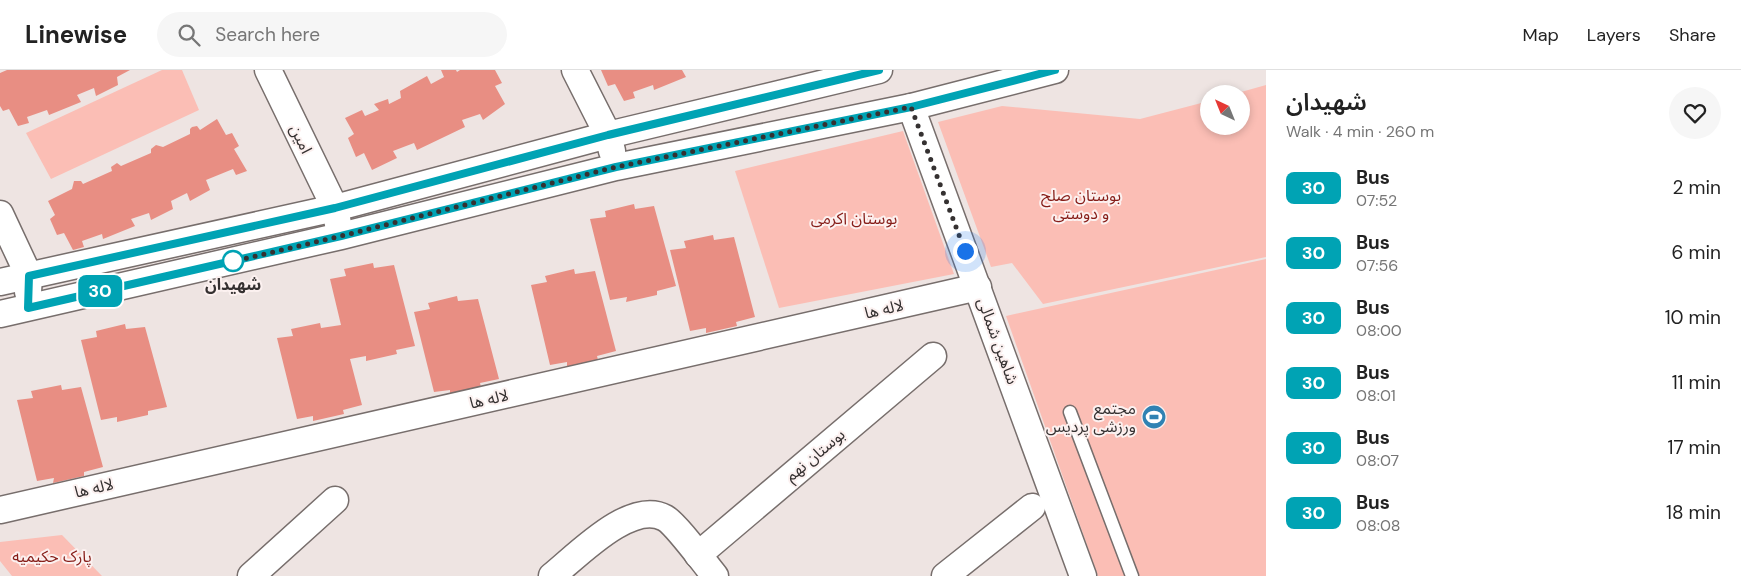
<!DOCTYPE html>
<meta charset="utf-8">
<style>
body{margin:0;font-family:"DM Sans","Noto Sans Arabic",sans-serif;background:#f6f6f6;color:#222;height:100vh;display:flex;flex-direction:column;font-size:19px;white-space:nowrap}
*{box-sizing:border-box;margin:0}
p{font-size:16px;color:#767676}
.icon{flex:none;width:28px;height:28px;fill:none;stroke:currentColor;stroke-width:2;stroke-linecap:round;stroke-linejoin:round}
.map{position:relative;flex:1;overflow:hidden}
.panel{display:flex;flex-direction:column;background:#fff;width:475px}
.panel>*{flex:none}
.badge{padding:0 10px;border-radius:8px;font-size:18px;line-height:32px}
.needle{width:32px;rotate:317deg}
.controls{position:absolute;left:1200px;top:15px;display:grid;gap:10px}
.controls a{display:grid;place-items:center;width:50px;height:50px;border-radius:50%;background:#fff;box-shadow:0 2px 8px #0003;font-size:25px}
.you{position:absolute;width:25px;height:25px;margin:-12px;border:4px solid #fff;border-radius:50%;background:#1a73e8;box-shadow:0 0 0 8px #1a73e833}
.map>.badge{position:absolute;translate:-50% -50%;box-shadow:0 0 0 2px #fff}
.round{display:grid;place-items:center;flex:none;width:52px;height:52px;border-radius:26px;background:#f6f6f6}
.headline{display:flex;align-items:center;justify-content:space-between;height:85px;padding:0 20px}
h1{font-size:24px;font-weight:600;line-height:38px}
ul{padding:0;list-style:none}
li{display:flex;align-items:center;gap:15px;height:65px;padding:0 20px}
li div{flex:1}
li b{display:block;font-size:19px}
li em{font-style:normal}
li .badge{min-width:55px;font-weight:700;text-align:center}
header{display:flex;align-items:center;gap:30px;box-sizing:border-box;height:70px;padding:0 25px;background:#fff;border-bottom:1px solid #e0e0e0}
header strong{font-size:24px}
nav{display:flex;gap:28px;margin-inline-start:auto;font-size:18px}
.search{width:350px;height:45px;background:#f6f6f6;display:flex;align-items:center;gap:12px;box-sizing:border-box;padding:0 18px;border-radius:28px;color:#767676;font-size:19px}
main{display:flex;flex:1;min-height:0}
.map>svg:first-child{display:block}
.green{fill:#fbbeb5}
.building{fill:#e88e83}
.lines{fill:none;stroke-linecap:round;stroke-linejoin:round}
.lane-casing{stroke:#776e6c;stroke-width:15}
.street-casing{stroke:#776e6c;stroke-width:29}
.lane{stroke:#fff;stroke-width:12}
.street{stroke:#fff;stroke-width:26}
.line-casing{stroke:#fff;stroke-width:11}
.line{stroke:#00a3b4;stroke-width:8}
.walk{stroke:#353131;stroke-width:5;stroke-dasharray:0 9}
.stop-dot{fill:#fff;stroke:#00a3b4;stroke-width:2.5}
.labels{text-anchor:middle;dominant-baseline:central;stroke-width:4;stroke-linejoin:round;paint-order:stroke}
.street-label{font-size:16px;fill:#353131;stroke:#fcf1f0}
.park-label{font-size:16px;fill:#861d18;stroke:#fcf1f0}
.stop-label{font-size:16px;font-weight:bold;fill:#353131;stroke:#fcf1f0}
.poi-label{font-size:16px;fill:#353131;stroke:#fcf1f0;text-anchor:end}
</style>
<header>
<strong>Linewise</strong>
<div class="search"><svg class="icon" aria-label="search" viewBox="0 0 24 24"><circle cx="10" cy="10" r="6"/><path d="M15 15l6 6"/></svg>Search here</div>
<nav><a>Map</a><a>Layers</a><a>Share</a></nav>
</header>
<main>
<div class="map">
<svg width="1266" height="506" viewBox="0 0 1266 506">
<rect width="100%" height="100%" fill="#eee4e2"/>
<g class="green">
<polygon points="162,0 182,0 199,40 51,109 26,63"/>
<polygon points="1266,15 1266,187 1043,234 1012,193 991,197 938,52 1002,36 1140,49 1209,31 1209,56 1241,56 1241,24 1234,24"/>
<polygon points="903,61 954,204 779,238 735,101"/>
<polygon points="1266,189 1266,506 1098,506 1006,246"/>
<polygon points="62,465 102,506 12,506 0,491 0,472"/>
</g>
<g class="building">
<polygon points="7,0 130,0 117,7 118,15 96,26 94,18 77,25 81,32 49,45 47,40 27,47 29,53 18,56 9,39 3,41 0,36 0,3"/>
<polygon points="441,0 456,0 457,2 460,0 495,0 502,13 495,16 505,34 483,50 480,44 462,50 465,57 417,80 414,73 393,81 397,88 372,100 364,83 356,87 348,68 354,64 345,48 362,40 365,46 379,40 374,34 388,29 389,34 401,28 400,21 427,6 431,14 444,7"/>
<polygon points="601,0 682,0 686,7 654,20 653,15 633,22 635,28 624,31 615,14 608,16"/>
<polygon points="217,49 226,65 232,63 239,76 234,79 247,101 236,105 233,99 206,110 210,120 190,131 187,123 171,131 173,139 151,150 149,143 131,149 135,156 103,169 102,164 82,171 84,177 73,180 64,163 57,165 50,149 55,145 48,131 72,119 74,111 81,111 83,114 112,101 111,97 117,93 121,96 151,83 151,79 156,75 163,77 190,64 190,59 192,57 197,56 200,60"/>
<polygon points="634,134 635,139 654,136 676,216 657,221 657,225 626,232 627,227 610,230 590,149 606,147 605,141"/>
<polygon points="713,165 714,170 734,167 755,247 736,252 737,256 706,263 706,258 690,261 670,180 686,178 684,171"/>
<polygon points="373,193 374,198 394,195 415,276 396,280 397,284 366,291 366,286 350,289 362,335 343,340 344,344 313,351 313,346 297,349 277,268 293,266 291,259 320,253 321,258 341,255 330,209 346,206 344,199"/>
<polygon points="574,199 575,204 595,201 616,281 597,286 598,290 567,297 567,292 550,295 531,215 547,212 545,206"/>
<polygon points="457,226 458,231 478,229 499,309 480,313 481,317 450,325 450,320 434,322 414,242 430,239 428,233"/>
<polygon points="125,254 126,259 145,257 167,337 148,341 148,345 117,352 117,347 101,350 81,270 97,267 96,261"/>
<polygon points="61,315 62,320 81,317 103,397 84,402 84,406 53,413 54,408 37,411 17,330 33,328 31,321"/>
</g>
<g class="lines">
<defs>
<polyline id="lane" points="1070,342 1132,506"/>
<g id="street">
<polyline points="268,0 335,138 338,154"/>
<polyline points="575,0 608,65 612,81"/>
<polyline points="911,37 1083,506"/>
<polyline points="0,144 29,206 28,222"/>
<polyline points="0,212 335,138 608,65 879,0"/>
<polyline points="0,244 341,166 616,97 911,37 1055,0"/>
<polyline points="0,440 978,217"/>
<polyline points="698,485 933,286"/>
<polyline points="251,506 335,430"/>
<path d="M 552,506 C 577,486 631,429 665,448 C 676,454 705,494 715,506"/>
<polyline points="945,506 1032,437"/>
</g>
</defs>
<use href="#lane" class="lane-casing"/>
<use href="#street" class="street-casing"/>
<use href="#lane" class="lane"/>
<use href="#street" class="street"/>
</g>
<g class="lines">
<defs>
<polyline id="line" points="879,0 608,65 335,138 29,206 28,238 341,166 616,97 911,37 1055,0"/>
</defs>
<use href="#line" class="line-casing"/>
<use href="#line" class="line"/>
<polyline class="walk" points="233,191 231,192 341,166 616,97 911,37 965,181"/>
</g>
<defs>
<symbol id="stadium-disc" viewBox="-11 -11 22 22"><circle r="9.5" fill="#3082b3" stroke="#fcf1f0"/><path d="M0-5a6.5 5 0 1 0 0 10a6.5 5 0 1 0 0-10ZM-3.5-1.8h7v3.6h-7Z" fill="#fff"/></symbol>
</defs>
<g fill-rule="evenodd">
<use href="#stadium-disc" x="1140" y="333" width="28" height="28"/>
</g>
<circle class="stop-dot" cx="233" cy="191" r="10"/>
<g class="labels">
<g class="street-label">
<text transform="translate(301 69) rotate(64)">امین</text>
<text transform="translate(884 239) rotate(-13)">لاله ها</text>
<text transform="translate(998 271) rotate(70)">شاهین شمالی</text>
<text transform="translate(489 329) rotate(-13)">لاله ها</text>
<text transform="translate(815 385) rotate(-40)">بوستان نهم</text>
<text transform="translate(94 418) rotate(-13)">لاله ها</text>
</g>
<g class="park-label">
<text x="1081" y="125">بوستان صلح<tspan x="1081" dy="18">و دوستی</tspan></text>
<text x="854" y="148">بوستان اکرمی</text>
<text x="52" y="486">پارک حکیمیه</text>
</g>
<g class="stop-label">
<text x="233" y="214">شهیدان</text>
</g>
<g class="poi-label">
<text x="1136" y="338">مجتمع<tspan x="1136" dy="18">ورزشی پردیس</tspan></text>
</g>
</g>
</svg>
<div class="controls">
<a><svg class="needle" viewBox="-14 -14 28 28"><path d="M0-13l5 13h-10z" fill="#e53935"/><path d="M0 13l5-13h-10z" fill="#767676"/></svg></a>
</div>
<div class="you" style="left:965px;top:181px"></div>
<b class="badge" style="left:100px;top:221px;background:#00a3b4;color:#fff">30</b>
</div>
<section class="panel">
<div class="headline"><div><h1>شهیدان</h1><p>Walk · 4 min · 260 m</p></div><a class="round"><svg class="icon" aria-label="heart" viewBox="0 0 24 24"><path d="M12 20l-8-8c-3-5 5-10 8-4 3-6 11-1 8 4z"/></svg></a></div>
<ul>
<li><span class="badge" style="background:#00a3b4;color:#fff">30</span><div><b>Bus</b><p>07:52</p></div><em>2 min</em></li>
<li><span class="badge" style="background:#00a3b4;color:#fff">30</span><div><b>Bus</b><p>07:56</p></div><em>6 min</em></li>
<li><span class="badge" style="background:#00a3b4;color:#fff">30</span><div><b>Bus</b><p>08:00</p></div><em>10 min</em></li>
<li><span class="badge" style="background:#00a3b4;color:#fff">30</span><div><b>Bus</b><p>08:01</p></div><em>11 min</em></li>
<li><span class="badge" style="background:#00a3b4;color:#fff">30</span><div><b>Bus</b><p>08:07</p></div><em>17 min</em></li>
<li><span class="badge" style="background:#00a3b4;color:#fff">30</span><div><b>Bus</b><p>08:08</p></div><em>18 min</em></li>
</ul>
</section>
</main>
